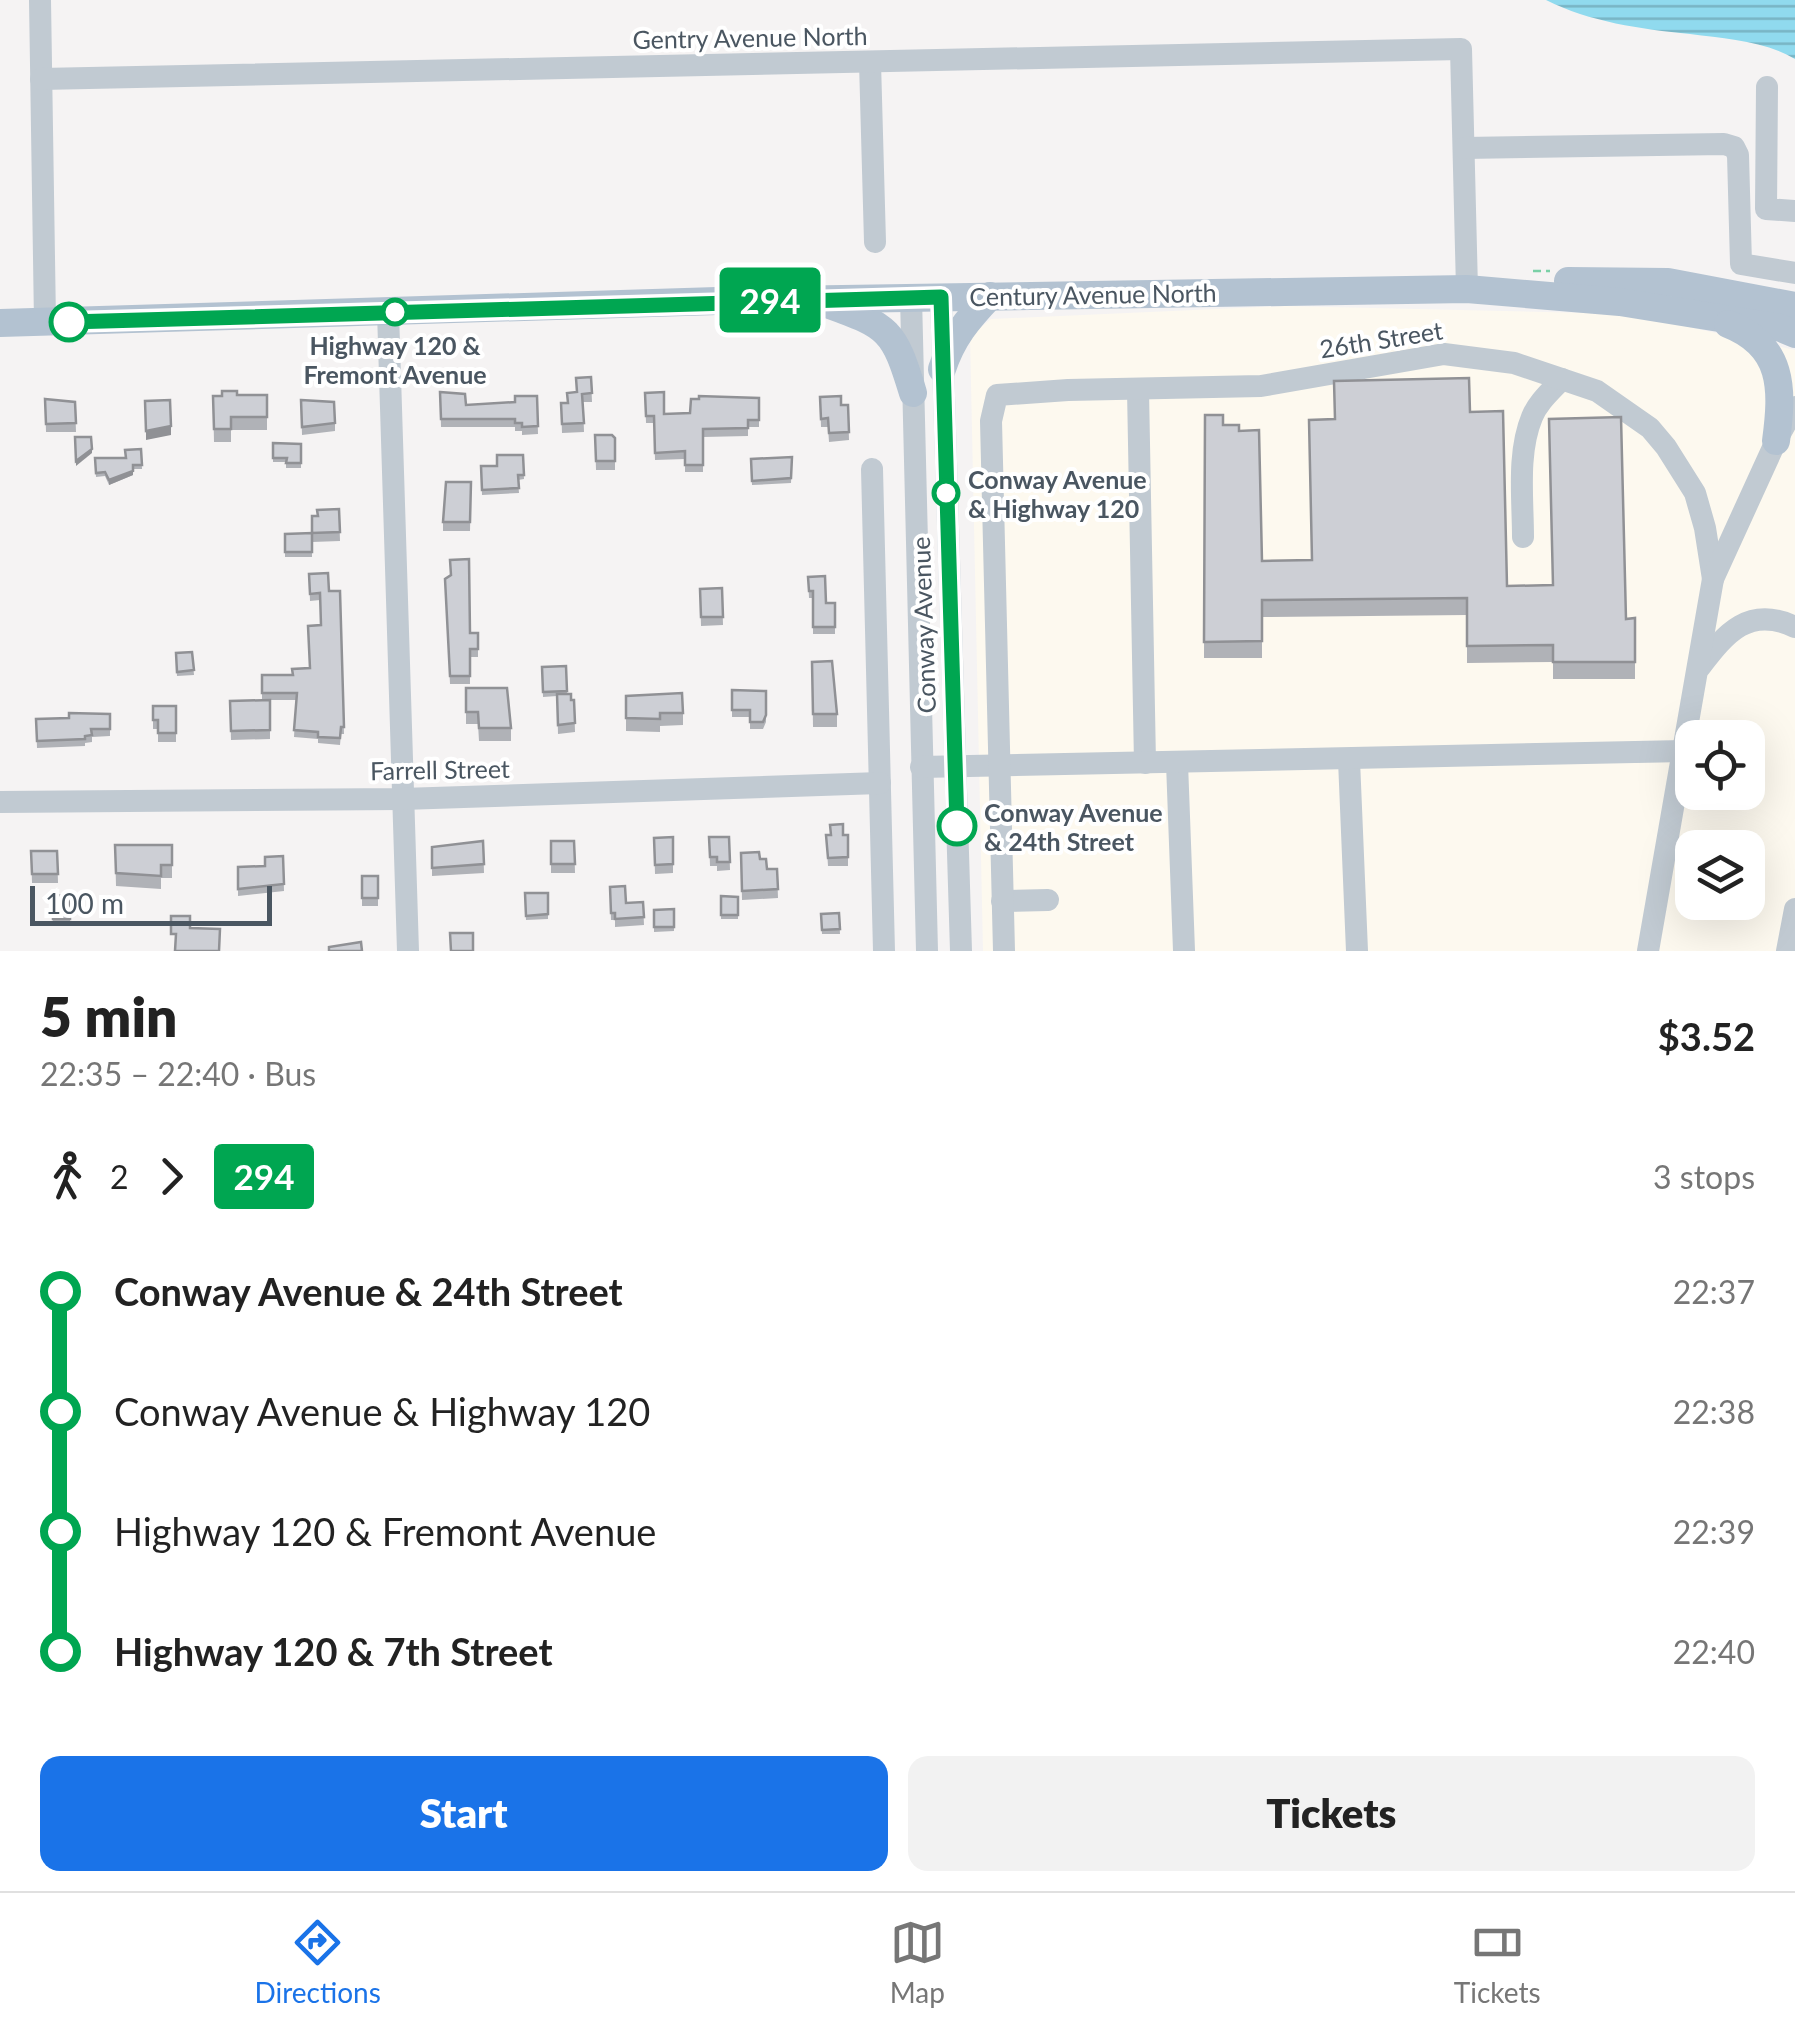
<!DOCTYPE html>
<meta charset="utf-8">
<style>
body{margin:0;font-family:Lato,sans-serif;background:#f2f2f2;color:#222;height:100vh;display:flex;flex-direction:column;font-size:38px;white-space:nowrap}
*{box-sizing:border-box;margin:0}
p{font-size:32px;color:#767676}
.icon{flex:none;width:55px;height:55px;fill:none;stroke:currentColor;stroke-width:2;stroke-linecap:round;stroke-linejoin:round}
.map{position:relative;height:951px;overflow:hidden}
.details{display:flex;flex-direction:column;background:#fff;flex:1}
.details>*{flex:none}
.badge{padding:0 20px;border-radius:8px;font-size:35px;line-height:65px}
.buttons{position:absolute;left:1675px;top:720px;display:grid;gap:20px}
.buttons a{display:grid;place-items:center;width:90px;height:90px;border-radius:20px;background:#fff;box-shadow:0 10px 40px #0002;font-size:50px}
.scale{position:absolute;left:30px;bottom:25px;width:242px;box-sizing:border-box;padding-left:10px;border:5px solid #4a5661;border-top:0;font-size:28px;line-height:35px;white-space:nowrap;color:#4a5661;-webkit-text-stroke:8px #fff;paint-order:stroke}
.map>.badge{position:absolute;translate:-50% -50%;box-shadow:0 0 0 5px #fff}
.legs{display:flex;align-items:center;gap:15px;height:110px;padding:0 40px;font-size:32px}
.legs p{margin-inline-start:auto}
.head{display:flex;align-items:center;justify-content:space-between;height:170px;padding:0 40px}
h1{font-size:55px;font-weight:800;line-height:75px}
.cta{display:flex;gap:20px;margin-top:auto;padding:20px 40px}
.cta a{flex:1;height:115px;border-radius:20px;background:#1a73e8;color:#fff;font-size:40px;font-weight:800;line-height:115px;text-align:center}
.cta a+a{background:#f2f2f2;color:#222}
ul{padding:0 40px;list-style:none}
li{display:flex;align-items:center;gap:35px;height:120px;font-size:38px}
li i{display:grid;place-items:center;width:15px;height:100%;margin:0 12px;background:currentColor}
li i::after{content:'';width:25px;height:25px;margin:-12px;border:8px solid;border-radius:50%;background:#fff}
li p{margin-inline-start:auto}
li:first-child i{background:linear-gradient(#0000 50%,currentColor 0)}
li:last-child i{background:linear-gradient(currentColor 50%,#0000 0)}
.menu{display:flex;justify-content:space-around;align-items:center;height:140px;border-top:2px solid #e0e0e0;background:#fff;font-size:28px;color:#767676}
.menu a{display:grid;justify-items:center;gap:5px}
.menu .selected{color:#1a73e8}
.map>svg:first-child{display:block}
.commercial{fill:#fdf9ef;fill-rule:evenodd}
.water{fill:url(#water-rules)}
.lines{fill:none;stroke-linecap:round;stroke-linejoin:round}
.path{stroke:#7ad0a6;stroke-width:2.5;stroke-dasharray:8 5;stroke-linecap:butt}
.minor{stroke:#c1cad2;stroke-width:22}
.major{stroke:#b3c2d1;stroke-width:28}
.wall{fill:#b0b2b7}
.shaded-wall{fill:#909195}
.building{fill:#cdcfd5;stroke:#909195;stroke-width:2.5}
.line-1-casing{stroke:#fff;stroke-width:22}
.line-1{stroke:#00a651;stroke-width:15}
.stop-1-dot{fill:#fff;stroke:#00a651;stroke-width:5}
.labels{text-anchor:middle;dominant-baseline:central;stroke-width:8;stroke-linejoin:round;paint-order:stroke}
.street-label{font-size:25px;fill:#4a5661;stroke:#fff}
.stop-label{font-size:25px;font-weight:bold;fill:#4a5661;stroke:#fff;text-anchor:start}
</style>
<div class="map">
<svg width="1795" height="951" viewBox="0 0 1795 951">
<defs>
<pattern id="water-rules" width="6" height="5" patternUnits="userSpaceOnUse" patternTransform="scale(2.5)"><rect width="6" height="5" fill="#90daee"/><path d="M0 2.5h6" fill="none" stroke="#78b4c4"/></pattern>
</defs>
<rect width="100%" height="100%" fill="#f5f3f3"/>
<path class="commercial" d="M 1285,306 L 1628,314 L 1795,350 L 1795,951 L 983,951 L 970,336 L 991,319 ZM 1692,738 L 1748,738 L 1748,792 L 1692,792 ZM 1692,848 L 1748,848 L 1748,902 L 1692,902 Z"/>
<path class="water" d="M 1546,0 L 1795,0 L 1795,59 C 1762,40 1726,39 1690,34 C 1640,29 1590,22 1546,0 Z"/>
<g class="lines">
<polyline class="path" points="1533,271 1550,271"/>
<g class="minor">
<polyline points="40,0 45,322"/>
<polyline points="870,62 875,242"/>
<polyline points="41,79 1461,49 1467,289"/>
<polyline points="1767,87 1766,209 1795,211"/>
<polyline points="1464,148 1724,144 1734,147 1738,155 1741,264 1795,273"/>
<polyline points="911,297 927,951"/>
<polyline points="941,297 961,951"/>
<polyline points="388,312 408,951"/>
<polyline points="1138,390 1145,763"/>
<polyline points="872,469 884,951"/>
<path d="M 1523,537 C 1523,499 1517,453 1532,417 C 1538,402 1551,391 1562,379"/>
<path d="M 1700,667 C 1726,633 1749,605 1795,627"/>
<polyline points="1349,760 1357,951"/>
<polyline points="1177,763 1184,951"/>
<polyline points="921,767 1684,751"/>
<polyline points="0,802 402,799 880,783"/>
<polyline points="1002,901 1048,900"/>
<polyline points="1004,951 991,421 997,395 1068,390 1261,386 1444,354 1514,363 1597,391 1650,428 1666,447 1695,493 1705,528 1713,579"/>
<polyline points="1648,951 1713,579 1776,441 1795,407"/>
<polyline points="1787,951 1795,909"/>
</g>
<g class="major">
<polyline points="1568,281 1668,282 1795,306"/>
<path d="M 827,304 C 889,326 894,330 913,393"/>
<polyline points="0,323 717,301 1467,289 1620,302 1781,328 1795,334"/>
<path d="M 1728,324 C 1784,346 1783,389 1776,441"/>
<path d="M 942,369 C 952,338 968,319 990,296"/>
</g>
</g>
<g class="wall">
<polygon points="591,377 592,402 583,402 584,432 562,433 561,403 567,403"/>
<polygon points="440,392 466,405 515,402 537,396 538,434 522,435 522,431 515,431 515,427 441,427"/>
<polygon points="645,393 664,414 690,413 759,398 759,427 748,427 748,436 703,437 703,472 685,472 685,459 655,460 654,423 646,423"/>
<polygon points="267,395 267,430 231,430 231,442 214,442 213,396"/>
<polygon points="820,397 841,405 848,405 849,440 829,442 828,427 821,427"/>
<polygon points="45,399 75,402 76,432 46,432"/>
<polygon points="301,400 335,423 335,431 302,435"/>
<polygon points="1470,412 1507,586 1626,619 1635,618 1635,679 1553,679 1553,662 1467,663 1467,615 1262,617 1262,658 1204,658 1205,415 1223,425 1262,561 1311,560"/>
<polygon points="595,435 615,438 615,470 596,470"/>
<polygon points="273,443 301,444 301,468 286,468 286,462 273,462"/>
<polygon points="141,449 142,469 133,469 133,475 109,485 105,476 96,477 95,458 125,458"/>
<polygon points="523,455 524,479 518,480 519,493 482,495 481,466 497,466"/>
<polygon points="792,457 791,483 752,485 751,459"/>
<polygon points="471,482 470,531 443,531 443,522"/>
<polygon points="339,509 340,541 312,542 312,516 318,516"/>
<polygon points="312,533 312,557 285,557 285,534"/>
<polygon points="309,574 329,591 340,591 344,734 341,734 340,745 318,743 318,739 294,737 296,700 262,700 262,675 293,675 310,668 321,625 320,600 310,601"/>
<polygon points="808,577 826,603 835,603 835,634 813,634 813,598 809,598"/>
<polygon points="445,579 470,633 478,633 478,657 470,657 470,684 450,684"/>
<polygon points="722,588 723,625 701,626 700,589"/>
<polygon points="192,652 194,675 177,676 176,653"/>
<polygon points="812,662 837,714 837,727 813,727"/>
<polygon points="566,666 567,694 571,700 574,700 575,732 558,734 557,696 543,697 542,667"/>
<polygon points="466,688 511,728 511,741 479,741 478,724 466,724"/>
<polygon points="732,690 766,691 766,722 763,729 750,729 750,717 732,717"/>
<polygon points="626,696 683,713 683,725 660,726 660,732 626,731"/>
<polygon points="270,700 270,739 231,740 230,701"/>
<polygon points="153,706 176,706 176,742 158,742 158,729 153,729"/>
<polygon points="110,714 110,736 92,737 92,742 85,743 85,746 37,748 36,719 69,718"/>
<polygon points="826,835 848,835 848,866 828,866"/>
<polygon points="673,837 673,873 655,874 654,838"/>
<polygon points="709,837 729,837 730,870 717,871 717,866 710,866"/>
<polygon points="483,841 484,873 432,876 432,847"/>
<polygon points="551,841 574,841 575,873 551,873"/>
<polygon points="115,845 172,845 172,878 161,878 161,889 116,886"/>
<polygon points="31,851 57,851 58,883 32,883"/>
<polygon points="741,853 767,869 777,869 778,898 742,900"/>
<polygon points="283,856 284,891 238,896 238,867 265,866"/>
<rect x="362" y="876" width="16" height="30"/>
<polygon points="610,887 626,903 643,902 644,925 615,927 615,920 611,920"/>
<polygon points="525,893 548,893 548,919 526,920"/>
<polygon points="70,895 70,923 53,924 52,896"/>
<polygon points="721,896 738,897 738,919 721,919"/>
<polygon points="674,909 674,931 654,932 654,910"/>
<polygon points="839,913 840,934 822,934 821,914"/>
</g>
<g class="shaded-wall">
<polygon points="171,426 171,435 146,440 146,431"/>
<polygon points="92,449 92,453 76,466 76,461"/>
<polygon points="133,471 133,475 109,485 109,480"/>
</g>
<g class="building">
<polygon points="591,377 592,393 582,394 584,423 562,424 561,403 568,403 567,393 577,392 576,378"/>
<polygon points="1469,378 1470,412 1503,411 1507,586 1553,585 1549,419 1621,417 1626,619 1635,618 1635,662 1553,662 1553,645 1467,646 1467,598 1262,600 1262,641 1204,642 1205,415 1223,415 1223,425 1239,425 1239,431 1259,430 1262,561 1312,560 1309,420 1335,419 1334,381"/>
<polygon points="222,391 237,391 237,395 267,395 267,417 231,417 231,429 214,429 213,396 222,396"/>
<polygon points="440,392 465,394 466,405 515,402 515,396 537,396 538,426 522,427 522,423 515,423 515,419 441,419"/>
<polygon points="664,392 664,414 690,413 691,399 699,399 699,396 759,398 759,420 748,420 748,428 703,429 703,465 685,465 685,451 655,453 654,416 646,416 645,393"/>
<polygon points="841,396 841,405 848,405 849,432 829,433 828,418 821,419 820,397"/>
<polygon points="45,399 75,402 76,423 46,424"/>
<polygon points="170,400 171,426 146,431 145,401"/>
<polygon points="301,400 334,402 335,423 302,427"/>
<polygon points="595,435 612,435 615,438 615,461 596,461"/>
<polygon points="75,437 91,437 92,449 76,461"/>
<polygon points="273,443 301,444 301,463 286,463 287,458 273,458"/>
<polygon points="141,449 142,465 133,465 133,471 109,480 105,472 96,473 95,458 126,458 125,450"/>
<polygon points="497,455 523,455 524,475 518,475 519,488 482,490 481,466 497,466"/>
<polygon points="792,457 791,478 752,481 751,459"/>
<polygon points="446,482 471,482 470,522 443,522"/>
<polygon points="339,509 340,532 312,533 312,516 318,516 317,510"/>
<polygon points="312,533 312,552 285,552 285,534"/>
<polygon points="469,559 470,633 478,633 478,649 470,649 470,676 450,676 445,579 451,575 450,560"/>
<polygon points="328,573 329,591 340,591 344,727 341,727 340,738 318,737 318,732 294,730 297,693 262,693 262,675 293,675 292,669 310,668 308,626 321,625 320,593 310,594 309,574"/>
<polygon points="825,576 826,603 835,603 835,627 813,627 813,591 809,591 808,577"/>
<polygon points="722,588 723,617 701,617 700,589"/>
<polygon points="192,652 194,670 177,672 176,653"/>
<polygon points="832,661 837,714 813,714 812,662"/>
<polygon points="566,666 567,691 543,692 542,667"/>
<polygon points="466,688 507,688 511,728 479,728 478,712 466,712"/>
<polygon points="732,690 766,691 766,715 763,722 750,722 750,710 732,710"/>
<polygon points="682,693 683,713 660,713 660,719 626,718 626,696"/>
<polygon points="557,694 571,694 571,700 574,700 575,723 558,725"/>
<polygon points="270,700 270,730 231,731 230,701"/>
<polygon points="153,706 176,706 176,733 158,733 158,720 153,720"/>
<polygon points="69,713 110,714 110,729 91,729 92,735 85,736 85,739 37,741 36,719 69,718"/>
<polygon points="843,824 843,835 848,835 848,857 828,858 826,835 831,835 830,825"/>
<polygon points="673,837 673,864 655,865 654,838"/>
<polygon points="709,837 729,837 730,862 717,862 717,857 710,857"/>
<polygon points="483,841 484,864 432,868 432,847"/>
<polygon points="551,841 574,841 575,864 551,864"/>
<polygon points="115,845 172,845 172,865 161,865 161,876 116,873"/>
<polygon points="31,851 57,851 58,874 32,874"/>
<polygon points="759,852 760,859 766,859 767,869 777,869 778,889 742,891 741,853"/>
<polygon points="283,856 284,884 238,889 238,867 265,866 265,857"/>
<rect x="362" y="876" width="16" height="22"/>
<polygon points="625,886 626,903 643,902 644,917 615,919 615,913 611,913 610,887"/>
<polygon points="525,893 548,893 548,914 526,916"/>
<polygon points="70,895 70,919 53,919 52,896"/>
<polygon points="721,896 738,897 738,915 721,915"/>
<polygon points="674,909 674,927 654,927 654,910"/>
<polygon points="839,913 840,929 822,930 821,914"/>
<polygon points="171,916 190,916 190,928 220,929 219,951 175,951 176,934 171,934"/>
<polygon points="450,933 473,933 473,951 451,951"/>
<polygon points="361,942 362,951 329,951 329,947"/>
</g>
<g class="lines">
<defs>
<polyline id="line-1" points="69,322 941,297 957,826"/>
</defs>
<use href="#line-1" class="line-1-casing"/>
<use href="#line-1" class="line-1"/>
</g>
<g class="stop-1-dot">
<circle cx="395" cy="312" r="12"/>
<circle cx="69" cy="322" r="18"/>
<circle cx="946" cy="493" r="12"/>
<circle cx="957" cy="826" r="18"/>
</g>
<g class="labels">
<g class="street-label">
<text transform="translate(750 37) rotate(-1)">Gentry Avenue North</text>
<text transform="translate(1093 294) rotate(-1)">Century Avenue North</text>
<text transform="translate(1381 339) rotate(-9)">26th Street</text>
<text transform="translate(923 625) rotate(-92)">Conway Avenue</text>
<text transform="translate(440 769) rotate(-1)">Farrell Street</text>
</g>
<g class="stop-label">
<text x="395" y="345" text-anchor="middle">Highway 120 &amp;<tspan x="395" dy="29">Fremont Avenue</tspan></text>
<text x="968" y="479">Conway Avenue<tspan x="968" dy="29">&amp; Highway 120</tspan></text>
<text x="984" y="812">Conway Avenue<tspan x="984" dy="29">&amp; 24th Street</tspan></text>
</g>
</g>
</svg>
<div class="buttons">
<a><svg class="icon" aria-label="locate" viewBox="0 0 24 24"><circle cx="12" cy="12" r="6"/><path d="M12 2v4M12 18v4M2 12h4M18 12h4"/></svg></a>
<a><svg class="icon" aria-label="layers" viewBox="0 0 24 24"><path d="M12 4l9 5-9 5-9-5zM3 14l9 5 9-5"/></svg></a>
</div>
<div class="scale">100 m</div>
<b class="badge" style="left:770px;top:300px;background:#00a651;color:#fff">294</b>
</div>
<section class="details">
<div class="head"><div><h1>5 min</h1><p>22:35 – 22:40 · Bus</p></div><b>$3.52</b></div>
<div class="legs"><svg class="icon" aria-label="walk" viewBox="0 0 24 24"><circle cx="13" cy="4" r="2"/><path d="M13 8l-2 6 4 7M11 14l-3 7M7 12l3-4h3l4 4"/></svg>2<svg class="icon" aria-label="forward" viewBox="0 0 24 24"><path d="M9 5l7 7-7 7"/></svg><b class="badge" style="background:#00a651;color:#fff">294</b><p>3 stops</p></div>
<ul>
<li><i style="color:#00a651"></i><b>Conway Avenue &amp; 24th Street</b><p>22:37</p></li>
<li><i style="color:#00a651"></i><span>Conway Avenue &amp; Highway 120</span><p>22:38</p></li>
<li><i style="color:#00a651"></i><span>Highway 120 &amp; Fremont Avenue</span><p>22:39</p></li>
<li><i style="color:#00a651"></i><b>Highway 120 &amp; 7th Street</b><p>22:40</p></li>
</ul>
<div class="cta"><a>Start</a><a>Tickets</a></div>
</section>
<nav class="menu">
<a class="selected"><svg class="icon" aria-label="directions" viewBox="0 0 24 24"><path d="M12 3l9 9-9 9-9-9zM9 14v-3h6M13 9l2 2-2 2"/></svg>Directions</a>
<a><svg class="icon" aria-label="map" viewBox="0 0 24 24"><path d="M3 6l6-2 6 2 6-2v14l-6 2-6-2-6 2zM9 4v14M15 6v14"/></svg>Map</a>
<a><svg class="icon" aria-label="tickets" viewBox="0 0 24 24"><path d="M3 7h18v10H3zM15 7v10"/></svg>Tickets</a>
</nav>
